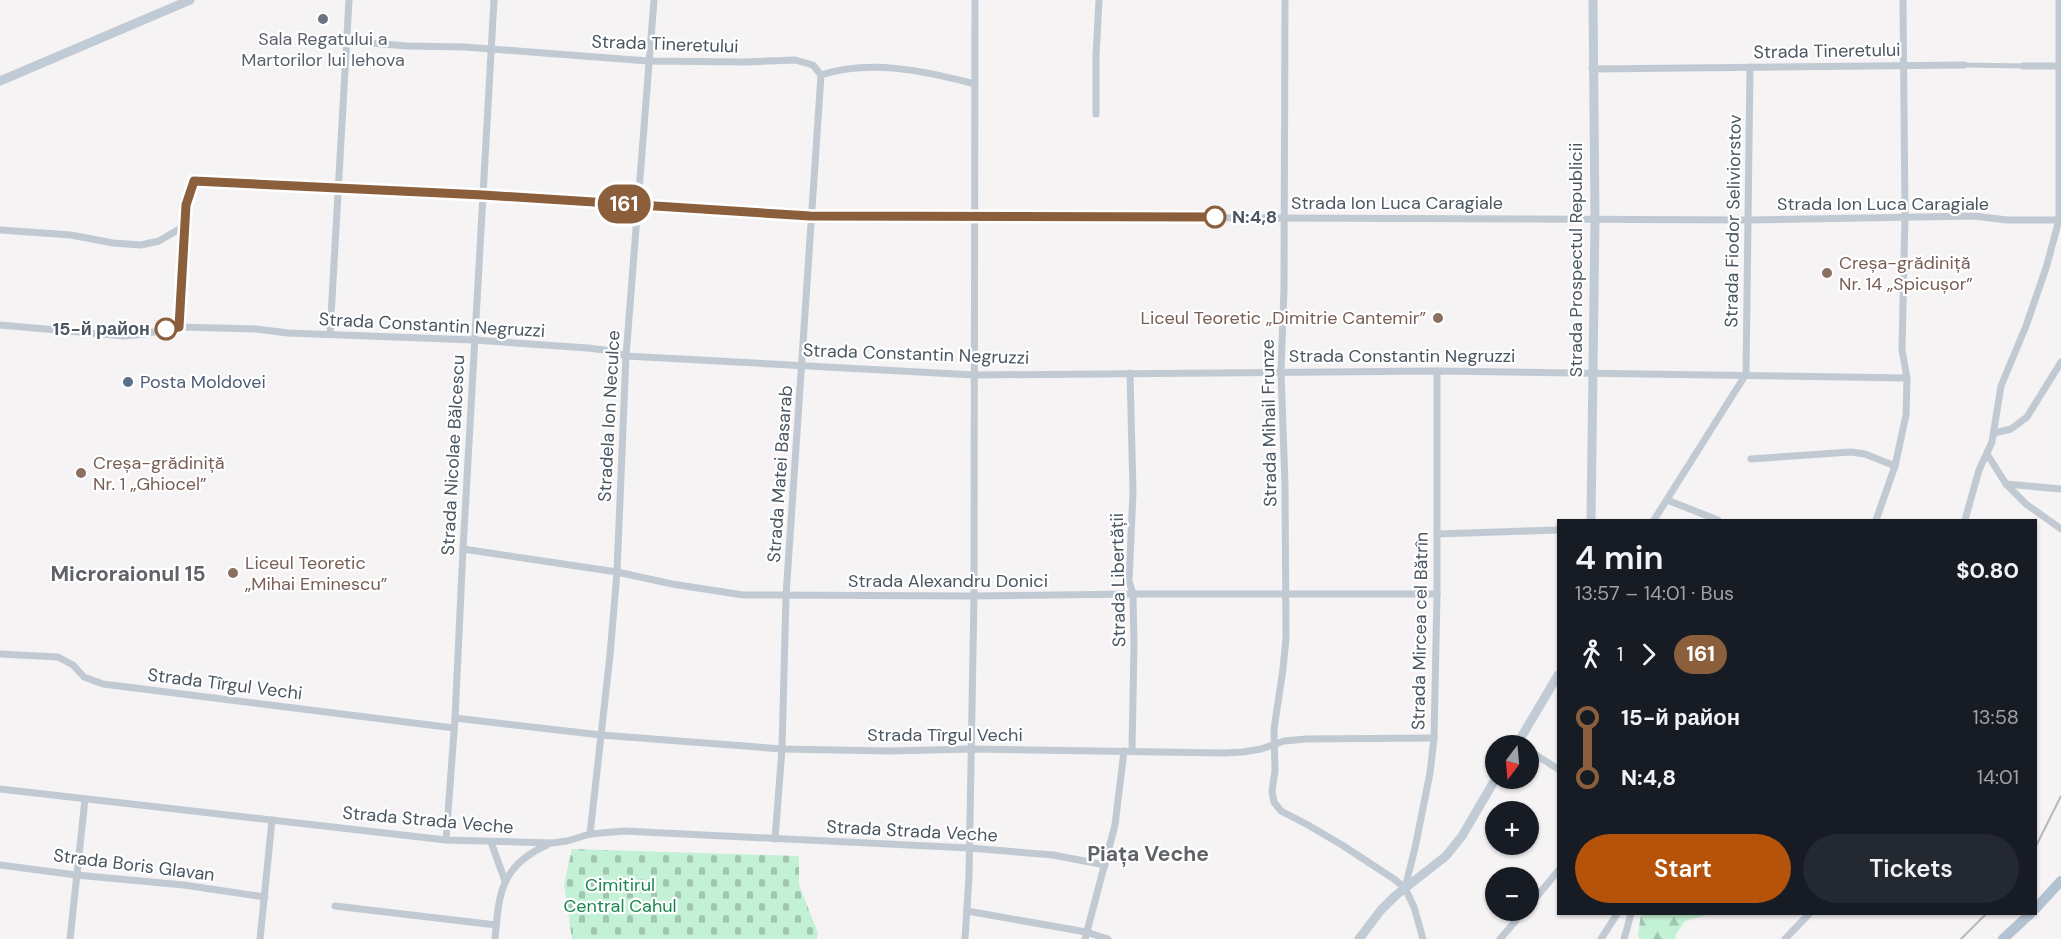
<!DOCTYPE html>
<meta charset="utf-8">
<style>
body{margin:0;font-family:"DM Sans",sans-serif;background:#242831;color:#f1f3f6;height:100vh;display:flex;flex-direction:column;font-size:22px;white-space:nowrap}
*{box-sizing:border-box;margin:0}
p{font-size:20px;color:#9ea1a6}
.icon{flex:none;width:33px;height:33px;fill:none;stroke:currentColor;stroke-width:2;stroke-linecap:round;stroke-linejoin:round}
.map{position:relative;flex:1;overflow:hidden}
.drawer{position:absolute;left:1557px;top:519px;width:480px;height:396px;display:flex;flex-direction:column;background:#171b24;border-radius:0px;box-shadow:0 2px 4px #0004}
.drawer>*{flex:none}
.badge{padding:0 12px;border-radius:20px;font-size:21px;line-height:39px}
.needle{width:39px;rotate:196deg}
.tools{position:absolute;left:1485px;top:735px;display:grid;gap:12px}
.tools a{display:grid;place-items:center;width:54px;height:54px;border-radius:50%;background:#171b24;box-shadow:0 2px 4px #0004;font-size:30px}
.map>.badge{position:absolute;translate:-50% -50%;box-shadow:0 0 0 3px #fff}
.legs{display:flex;align-items:center;gap:9px;height:66px;padding:0 18px;font-size:20px}
.legs p{margin-inline-start:auto}
.headline{display:flex;align-items:center;justify-content:space-between;height:102px;padding:0 18px}
h1{font-size:33px;font-weight:600;line-height:45px}
.action{display:flex;gap:12px;margin-top:auto;padding:12px 18px}
.action a{flex:1;height:69px;border-radius:36px;background:#b45309;color:#fff;font-size:24px;font-weight:600;line-height:69px;text-align:center}
.action a+a{background:#242831;color:#f1f3f6}
ul{padding:0 18px;list-style:none}
li{display:flex;align-items:center;gap:21px;height:60px;font-size:22px}
li i{display:grid;place-items:center;width:9px;height:100%;margin:0 8px;background:currentColor}
li i::after{content:'';width:15px;height:15px;margin:-8px;border:4px solid;border-radius:50%;background:#171b24}
li p{margin-inline-start:auto}
li:first-child i{background:linear-gradient(#0000 50%,currentColor 0)}
li:last-child i{background:linear-gradient(currentColor 50%,#0000 0)}
.map>svg:first-child{display:block}
.forest{fill:url(#forest-firs)}
.cemetery{fill:url(#cemetery-stones)}
.lines{fill:none;stroke-linecap:round;stroke-linejoin:round}
.pedestrian{stroke:#c1cad2;stroke-width:5}
.minor{stroke:#c1cad2;stroke-width:7}
.secondary{stroke:#c1cbd6;stroke-width:9}
.primary{stroke:#b3c2d1;stroke-width:10}
.rail{stroke:#b5b8bd;stroke-width:2}
.line-1-casing{stroke:#fff;stroke-width:14}
.line-1{stroke:#8b5e3c;stroke-width:9}
.worship-dot{fill:#6b7280;stroke:#fff;stroke-width:2}
.stop-1-dot{fill:#fff;stroke:#8b5e3c;stroke-width:3}
.education-dot{fill:#8d6e63;stroke:#fff;stroke-width:2}
.service-dot{fill:#5c6f8a;stroke:#fff;stroke-width:2}
.labels{text-anchor:middle;dominant-baseline:central;stroke-width:4.5;stroke-linejoin:round;paint-order:stroke}
.worship-label{font-size:18px;fill:#5b616d;stroke:#fff}
.street-label{font-size:18px;fill:#4a5661;stroke:#fff}
.stop-label{font-size:18px;font-weight:bold;fill:#4a5661;stroke:#fff;text-anchor:start}
.education-label{font-size:18px;fill:#785e54;stroke:#fff;text-anchor:start}
.service-label{font-size:18px;fill:#4e5e75;stroke:#fff;text-anchor:start}
.park-label{font-size:18px;fill:#17864f;stroke:#fff}
.quarter-label{font-size:21px;font-weight:bold;fill:#5f6368;stroke:#fff}
</style>
<div class="map">
<svg width="2061" height="939" viewBox="0 0 2061 939">
<defs>
<pattern id="forest-firs" width="22" height="20" patternUnits="userSpaceOnUse" patternTransform="scale(1.5)"><rect width="22" height="20" fill="#c3f1d5"/><path d="M5 1l3.5 6h-7zM16 11l3.5 6h-7z" fill="#a0c6b0"/></pattern>
<pattern id="cemetery-stones" width="16" height="16" patternUnits="userSpaceOnUse" patternTransform="scale(1.5)"><rect width="16" height="16" fill="#c3f1d5"/><path d="M2 7V4a2 2 0 0 1 4 0v3zM10 15v-3a2 2 0 0 1 4 0v3z" fill="#a0c6b0"/></pattern>
</defs>
<rect width="100%" height="100%" fill="#f5f3f3"/>
<polygon class="forest" points="1641,914 1710,914 1685,921 1675,936 1676,939 1639,939 1638,935"/>
<polygon class="cemetery" points="572,849 799,856 799,885 818,933 817,939 572,939 564,884"/>
<g class="lines">
<polyline class="pedestrian" points="1964,65 2023,66"/>
<g class="minor">
<polyline points="1285,0 1284,289 1281,371 1285,485 1286,638 1283,669 1274,729 1275,771 1272,791 1274,802 1281,811 1308,825 1342,845 1394,879 1405,888 1414,907 1423,939"/>
<path d="M 346,41 L 407,46 L 465,47 L 648,61 L 746,62 L 795,60 L 813,65 L 821,75 C 871,59 925,71 975,84"/>
<polyline points="2023,66 2061,66"/>
<polyline points="1592,69 1964,65"/>
<polyline points="1096,114 1096,56 1099,0"/>
<polyline points="0,230 71,235 113,243 141,245 159,241 186,225"/>
<polyline points="0,325 124,336 144,334 179,327 256,329 288,333 474,340 588,348 612,351 626,356 974,375 1437,371 1907,378"/>
<polyline points="179,327 186,205 194,181 483,195 810,216 1748,220 1974,216 2007,220 2061,220"/>
<polyline points="330,334 349,0"/>
<polyline points="1130,373 1133,492 1129,581 1133,594 1134,644 1132,751"/>
<polyline points="1994,433 2011,429 2027,417 2061,362"/>
<polyline points="1987,454 2006,484 2026,504 2061,529"/>
<polyline points="1751,459 1851,452 1865,454 1895,466"/>
<polyline points="2006,484 2061,489"/>
<polyline points="1667,500 1718,520"/>
<polyline points="1654,520 1746,374 1750,67"/>
<polyline points="1876,520 1895,466 1906,415 1907,378 1902,350 1905,216 1903,0"/>
<polyline points="1965,520 1979,470 1992,442 2001,386 2026,326 2046,268 2059,220 2059,0"/>
<polyline points="1437,534 1558,530"/>
<polyline points="463,549 617,572 672,584 743,595 974,596 1133,594 1437,594"/>
<polyline points="0,654 58,657 73,665 84,677 103,684 454,728"/>
<polyline points="455,718 601,735 782,749 890,751 970,749 1224,753 1243,752 1261,749 1284,741 1306,739 1434,738"/>
<polyline points="1528,750 1558,769"/>
<polyline points="0,789 446,840 552,843 567,841 590,834 624,831 969,848 1053,855 1105,865"/>
<polyline points="590,834 610,655 617,572 626,356 654,0"/>
<polyline points="775,839 782,749 786,596 821,75"/>
<polyline points="446,840 455,718 463,549 494,0"/>
<polyline points="491,842 505,881"/>
<polyline points="0,865 76,875 184,885 265,897"/>
<polyline points="1405,888 1415,848 1430,773 1434,738 1437,594 1437,371"/>
<polyline points="335,906 496,925"/>
<polyline points="1528,907 1558,871"/>
<polyline points="967,911 1086,932 1108,939"/>
<polyline points="70,939 85,799"/>
<polyline points="260,939 272,820"/>
<path d="M 495,939 C 499,894 500,866 547,845"/>
<polyline points="965,939 969,876 974,596 975,0"/>
<polyline points="1085,939 1115,825 1124,751"/>
<polyline points="1500,939 1525,910"/>
<polyline points="1601,939 1617,914"/>
<polyline points="1624,939 1631,914"/>
<polyline points="1785,939 1809,914"/>
</g>
<g class="secondary">
<polyline points="0,81 190,0"/>
<polyline points="1591,520 1595,219 1593,0"/>
<polyline points="1516,746 1558,675"/>
<polyline points="1359,939 1381,910 1395,896 1446,856 1462,836 1496,778"/>
</g>
<g class="primary">
<polyline points="2036,908 2061,881"/>
<polyline points="2003,939 2030,914"/>
</g>
<g class="rail">
<polyline points="2036,846 2061,796"/>
<polyline points="1961,939 1986,914"/>
</g>
</g>
<g class="lines">
<defs>
<polyline id="line-1" points="166,329 179,327 186,205 194,181 483,195 810,216 1215,217"/>
</defs>
<use href="#line-1" class="line-1-casing"/>
<use href="#line-1" class="line-1"/>
</g>
<circle class="worship-dot" cx="323" cy="19" r="6"/>
<g class="stop-1-dot">
<circle cx="1215" cy="217" r="10"/>
<circle cx="166" cy="329" r="10"/>
</g>
<g class="education-dot">
<circle cx="1827" cy="273" r="6"/>
<circle cx="1438" cy="318" r="6"/>
<circle cx="81" cy="473" r="6"/>
<circle cx="233" cy="573" r="6"/>
</g>
<circle class="service-dot" cx="128" cy="382" r="6"/>
<g class="labels">
<g class="worship-label">
<text x="323" y="39">Sala Regatului a<tspan x="323" dy="21">Martorilor lui Iehova</tspan></text>
</g>
<g class="street-label">
<text transform="translate(665 44) rotate(2)">Strada Tineretului</text>
<text transform="translate(1827 51) rotate(-1)">Strada Tineretului</text>
<text x="1397" y="203">Strada Ion Luca Caragiale</text>
<text x="1883" y="204">Strada Ion Luca Caragiale</text>
<text transform="translate(1733 221) rotate(-89)">Strada Fiodor Seliviorstov</text>
<text transform="translate(1576 260) rotate(-90)">Strada Prospectul Republicii</text>
<text transform="translate(432 325) rotate(3)">Strada Constantin Negruzzi</text>
<text transform="translate(916 354) rotate(2)">Strada Constantin Negruzzi</text>
<text x="1402" y="356">Strada Constantin Negruzzi</text>
<text transform="translate(609 416) rotate(-87)">Stradela Ion Neculce</text>
<text transform="translate(1269 423) rotate(-91)">Strada Mihail Frunze</text>
<text transform="translate(453 455) rotate(-87)">Strada Nicolae Bălcescu</text>
<text transform="translate(780 474) rotate(-86)">Strada Matei Basarab</text>
<text transform="translate(1118 580) rotate(-91)">Strada Libertății</text>
<text x="948" y="581">Strada Alexandru Donici</text>
<text transform="translate(1420 631) rotate(-89)">Strada Mircea cel Bătrîn</text>
<text transform="translate(225 684) rotate(7)">Strada Tîrgul Vechi</text>
<text x="945" y="735">Strada Tîrgul Vechi</text>
<text transform="translate(428 820) rotate(5)">Strada Strada Veche</text>
<text transform="translate(912 831) rotate(3)">Strada Strada Veche</text>
<text transform="translate(134 865) rotate(7)">Strada Boris Glavan</text>
</g>
<g class="stop-label">
<text x="1232" y="217">N:4,8</text>
<text x="150" y="329" text-anchor="end">15-й район</text>
</g>
<g class="education-label">
<text x="1839" y="263">Creșa-grădiniță<tspan x="1839" dy="21">Nr. 14 „Spicușor”</tspan></text>
<text x="1426" y="318" text-anchor="end">Liceul Teoretic „Dimitrie Cantemir”</text>
<text x="93" y="463">Creșa-grădiniță<tspan x="93" dy="21">Nr. 1 „Ghiocel”</tspan></text>
<text x="245" y="563">Liceul Teoretic<tspan x="245" dy="21">„Mihai Eminescu”</tspan></text>
</g>
<g class="service-label">
<text x="140" y="382">Posta Moldovei</text>
</g>
<g class="park-label">
<text x="620" y="885">Cimitirul<tspan x="620" dy="21">Central Cahul</tspan></text>
</g>
<g class="quarter-label">
<text x="128" y="574">Microraionul 15</text>
<text x="1148" y="854">Piața Veche</text>
</g>
</g>
</svg>
<div class="tools">
<a><svg class="needle" viewBox="-14 -14 28 28"><path d="M0-13l5 13h-10z" fill="#e53935"/><path d="M0 13l5-13h-10z" fill="#9ea1a6"/></svg></a>
<a>+</a>
<a>−</a>
</div>
<b class="badge" style="left:624px;top:204px;background:#8b5e3c;color:#fff">161</b>
<section class="drawer">
<div class="headline"><div><h1>4 min</h1><p>13:57 – 14:01 · Bus</p></div><b>$0.80</b></div>
<div class="legs"><svg class="icon" aria-label="walk" viewBox="0 0 24 24"><circle cx="13" cy="4" r="2"/><path d="M13 8l-2 6 4 7M11 14l-3 7M7 12l3-4h3l4 4"/></svg>1<svg class="icon" aria-label="forward" viewBox="0 0 24 24"><path d="M9 5l7 7-7 7"/></svg><b class="badge" style="background:#8b5e3c;color:#fff">161</b></div>
<ul>
<li><i style="color:#8b5e3c"></i><b>15-й район</b><p>13:58</p></li>
<li><i style="color:#8b5e3c"></i><b>N:4,8</b><p>14:01</p></li>
</ul>
<div class="action"><a>Start</a><a>Tickets</a></div>
</section>
</div>
